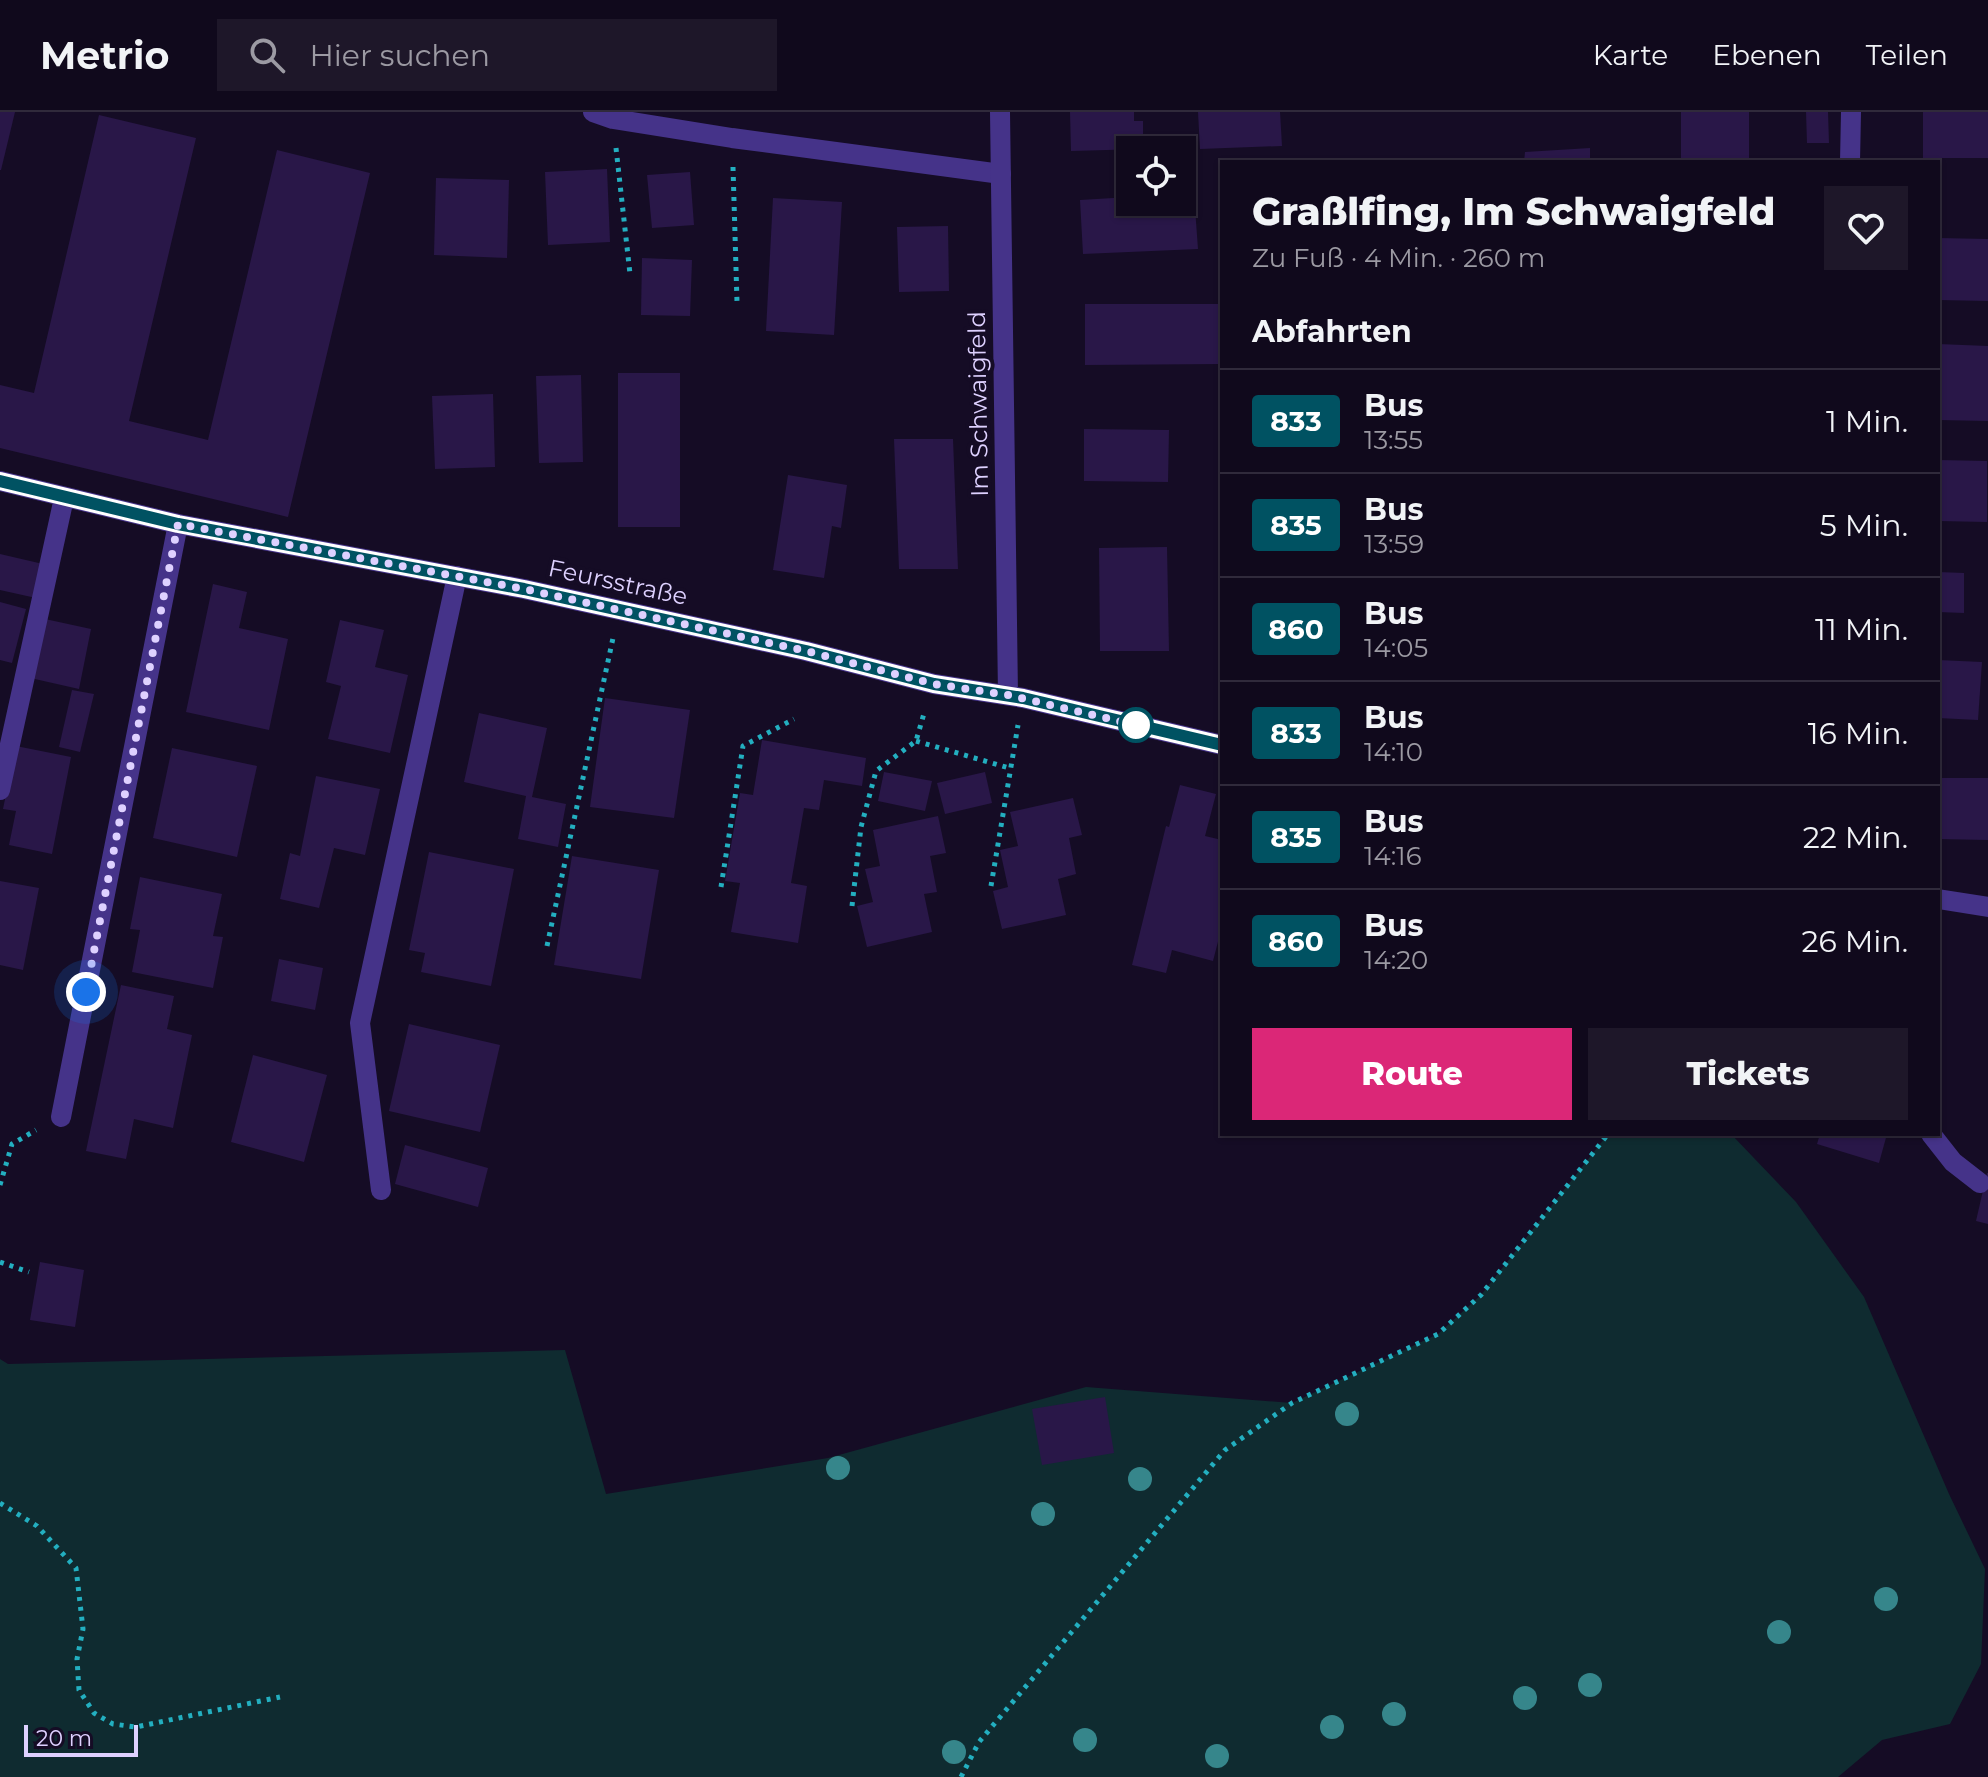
<!DOCTYPE html>
<html lang="de">
<meta charset="utf-8">
<style>
body{margin:0;font-family:Montserrat,sans-serif;background:#1e1729;color:#f1f3f6;height:100vh;display:flex;flex-direction:column;font-size:30px;white-space:nowrap}
*{box-sizing:border-box;margin:0}
p{font-size:26px;color:#9c9aa3}
.icon{flex:none;width:44px;height:44px;fill:none;stroke:currentColor;stroke-width:2;stroke-linecap:round;stroke-linejoin:round}
.map{position:relative;flex:1;overflow:hidden}
.drawer{position:absolute;left:1220px;top:48px;width:720px;height:976px;display:flex;flex-direction:column;background:#10091c;border-radius:0px;box-shadow:0 2px 6px #0004,0 0 0 2px #302a3b}
.drawer>*{flex:none}
.badge{padding:0 16px;border-radius:6px;font-size:28px;line-height:52px}
.tools{position:absolute;left:1116px;top:24px;display:grid;gap:16px}
.tools a{display:grid;place-items:center;width:80px;height:80px;border-radius:0px;background:#10091c;box-shadow:0 2px 6px #0004,0 0 0 2px #302a3b;font-size:40px}
.scale{position:absolute;left:24px;bottom:20px;width:114px;box-sizing:border-box;padding-left:8px;border:4px solid #ded1ff;border-top:0;font-size:22px;line-height:28px;white-space:nowrap;color:#ded1ff;-webkit-text-stroke:6px #150c25;paint-order:stroke}
.you{position:absolute;width:40px;height:40px;margin:-20px;border:6px solid #fff;border-radius:50%;background:#1a73e8;box-shadow:0 0 0 12px #1a73e833}
.map>.badge{position:absolute;translate:-50% -50%;box-shadow:0 0 0 4px #fff}
h2{padding:0 32px;font-size:30px;line-height:72px}
.round{display:grid;place-items:center;flex:none;width:84px;height:84px;border-radius:0px;background:#1e1729}
.head{display:flex;align-items:center;justify-content:space-between;height:136px;padding:0 32px}
h1{font-size:38px;font-weight:800;line-height:60px}
.button{display:flex;gap:16px;margin-top:auto;padding:16px 32px}
.button a{flex:1;height:92px;border-radius:0px;background:#db2777;color:#fff;font-size:32px;font-weight:800;line-height:92px;text-align:center}
.button a+a{background:#1e1729;color:#f1f3f6}
ul{padding:0;list-style:none}
li{display:flex;align-items:center;gap:24px;height:104px;padding:0 32px;border-top:2px solid #302a3b}
li div{flex:1}
li b{display:block;font-size:30px}
li em{font-style:normal}
li .badge{min-width:88px;font-weight:700;text-align:center}
header{display:flex;align-items:center;gap:48px;box-sizing:border-box;height:112px;padding:0 40px;background:#10091c;border-bottom:2px solid #302a3b}
header strong{font-size:38px}
nav{display:flex;gap:44px;margin-inline-start:auto;font-size:28px}
.search{width:560px;height:72px;background:#1e1729;display:flex;align-items:center;gap:20px;box-sizing:border-box;padding:0 28px;border-radius:0px;color:#9c9aa3;font-size:30px}
.map>svg:first-child{display:block}
.green{fill:#0f2b30}
.building{fill:#291748}
.lines{fill:none;stroke-linecap:round;stroke-linejoin:round}
.path{stroke:#23afc0;stroke-width:5;stroke-dasharray:4 6;stroke-linecap:butt}
.minor{stroke:#453389;stroke-width:20}
.tree{fill:#36868b}
.line-casing{stroke:#fff;stroke-width:18}
.line{stroke:#005262;stroke-width:12}
.walk{stroke:#ded1ff;stroke-width:8;stroke-dasharray:0 14.4}
.stop-dot{fill:#fff;stroke:#005262;stroke-width:4}
.labels{text-anchor:middle;dominant-baseline:central;stroke-width:8;stroke-linejoin:round;paint-order:stroke}
.street-label{font-size:24px;fill:#ded1ff;stroke:#150c25}
</style>
<header>
<strong>Metrio</strong>
<div class="search"><svg class="icon" aria-label="search" viewBox="0 0 24 24"><circle cx="10" cy="10" r="6"/><path d="M15 15l6 6"/></svg>Hier suchen</div>
<nav><a>Karte</a><a>Ebenen</a><a>Teilen</a></nav>
</header>
<div class="map">
<svg width="1988" height="1665" viewBox="0 0 1988 1665">
<rect width="100%" height="100%" fill="#150c25"/>
<polygon class="green" points="1608,1022 1731,1022 1796,1090 1864,1185 1949,1382 1985,1457 1981,1552 1950,1612 1882,1628 1838,1665 0,1665 0,1247 8,1252 565,1238 606,1382 828,1346 1086,1275 1292,1291 1438,1222 1481,1183"/>
<g class="building">
<polygon points="0,0 15,0 1,58 0,58"/>
<polygon points="1070,0 1134,0 1134,9 1143,9 1143,37 1071,39"/>
<polygon points="1198,0 1280,0 1282,34 1200,37"/>
<polygon points="1681,0 1749,0 1749,49 1681,48"/>
<polygon points="1806,0 1828,0 1829,31 1807,31"/>
<rect x="1923" y="0" width="65" height="46"/>
<polygon points="99,3 196,26 129,309 208,328 277,38 370,61 288,405 0,336 0,273 34,281"/>
<polygon points="1590,36 1590,50 1524,50 1525,40"/>
<polygon points="607,57 610,130 548,133 545,60"/>
<polygon points="690,60 694,113 652,116 647,63"/>
<polygon points="436,66 509,68 507,146 434,143"/>
<polygon points="1182,82 1194,82 1198,137 1083,142 1080,88 1130,85 1130,90 1182,90"/>
<polygon points="773,86 842,90 834,223 766,219"/>
<polygon points="948,114 949,179 899,180 897,115"/>
<polygon points="1938,126 1988,127 1988,189 1938,188"/>
<polygon points="642,146 692,148 690,204 641,203"/>
<polygon points="1085,192 1222,192 1222,252 1085,253"/>
<polygon points="1938,232 1988,234 1988,309 1938,308"/>
<rect x="618" y="261" width="62" height="154"/>
<polygon points="581,263 583,350 539,351 536,264"/>
<polygon points="493,282 495,355 435,357 432,284"/>
<polygon points="1084,317 1169,318 1168,370 1084,369"/>
<polygon points="894,327 953,327 958,457 899,457"/>
<polygon points="1938,348 1987,349 1987,410 1938,409"/>
<polygon points="788,363 847,373 841,416 832,414 824,466 773,458"/>
<polygon points="1167,435 1169,539 1100,539 1099,436"/>
<polygon points="0,442 43,452 36,486 0,478"/>
<polygon points="1938,460 1964,461 1964,501 1938,500"/>
<polygon points="213,472 247,480 239,516 288,527 269,618 186,600"/>
<polygon points="0,490 26,497 12,551 0,548"/>
<polygon points="45,507 91,517 79,577 26,565"/>
<polygon points="340,508 384,518 375,555 408,563 390,641 328,627 341,574 326,570"/>
<polygon points="1938,548 1982,550 1978,608 1938,606"/>
<polygon points="72,578 94,582 80,640 59,635"/>
<polygon points="605,586 690,598 674,706 590,695"/>
<polygon points="479,601 547,616 532,685 566,692 558,735 518,727 526,684 464,670"/>
<polygon points="762,628 866,646 862,674 824,668 819,698 804,696 791,771 807,774 798,831 731,820 740,771 725,769 740,681 753,683"/>
<polygon points="16,634 71,645 52,742 9,733 16,699 3,697"/>
<polygon points="172,636 257,654 237,745 153,726"/>
<polygon points="884,660 932,669 925,699 878,689"/>
<polygon points="985,660 992,691 945,702 937,671"/>
<polygon points="316,664 380,677 365,743 334,736 319,796 280,787 290,741 300,744"/>
<polygon points="1938,666 1988,666 1988,728 1938,727"/>
<polygon points="1180,673 1216,682 1205,724 1222,728 1222,814 1213,849 1172,838 1166,861 1132,853 1166,714 1169,715"/>
<polygon points="1073,686 1082,723 1069,726 1076,762 1058,767 1066,803 1002,817 993,779 1008,775 1000,738 1018,734 1010,700"/>
<polygon points="938,704 946,741 930,744 937,780 924,782 932,820 867,835 857,794 873,790 865,757 880,754 873,718"/>
<polygon points="429,740 514,757 491,874 421,860 425,841 409,838"/>
<polygon points="572,744 659,758 641,867 554,853"/>
<polygon points="140,765 222,782 213,824 223,825 213,876 132,860 140,818 130,817"/>
<polygon points="0,769 39,776 23,858 0,853"/>
<polygon points="279,847 323,856 315,898 271,889"/>
<polygon points="121,873 174,884 167,917 192,923 173,1016 134,1007 126,1047 86,1039"/>
<polygon points="409,912 500,933 480,1020 389,999"/>
<polygon points="253,943 327,963 304,1050 231,1030"/>
<polygon points="1820,1022 1887,1022 1879,1051 1817,1032"/>
<polygon points="405,1033 488,1056 478,1095 395,1072"/>
<polygon points="1987,1061 1988,1061 1988,1112 1976,1109"/>
<polygon points="40,1150 84,1158 75,1215 30,1208"/>
<polygon points="1105,1285 1114,1341 1042,1353 1032,1297"/>
</g>
<g class="lines">
<g class="path">
<polyline points="616,36 630,162"/>
<polyline points="733,55 737,190"/>
<polyline points="916,629 1009,656"/>
<polyline points="991,774 1018,613"/>
<polyline points="721,775 743,634 794,607"/>
<polyline points="852,794 861,715 876,659 916,629 925,598"/>
<polyline points="547,834 613,526"/>
<polyline points="0,1073 12,1032 36,1018"/>
<polyline points="0,1150 29,1160"/>
<polyline points="0,1391 37,1414 76,1456 83,1517 77,1547 79,1578 94,1601 113,1612 136,1615 280,1585"/>
<polyline points="961,1665 979,1630 1225,1338 1292,1291 1438,1222 1481,1183 1608,1022"/>
</g>
<g class="minor">
<polyline points="593,0 613,7 732,26 1001,62"/>
<polyline points="1000,0 1008,583"/>
<polyline points="1850,50 1851,0"/>
<polyline points="0,369 178,412 524,477 806,539 934,572 1023,586 1222,633"/>
<polyline points="0,678 64,386"/>
<polyline points="1938,787 1988,795"/>
<polyline points="61,1005 178,412"/>
<polyline points="1931,1022 1953,1050 1980,1071"/>
<polyline points="381,1078 360,911 457,464"/>
</g>
</g>
<g class="tree">
<circle cx="1347" cy="1302" r="12"/>
<circle cx="838" cy="1356" r="12"/>
<circle cx="1140" cy="1367" r="12"/>
<circle cx="1043" cy="1402" r="12"/>
<circle cx="1886" cy="1487" r="12"/>
<circle cx="1779" cy="1520" r="12"/>
<circle cx="1590" cy="1573" r="12"/>
<circle cx="1525" cy="1586" r="12"/>
<circle cx="1394" cy="1602" r="12"/>
<circle cx="1332" cy="1615" r="12"/>
<circle cx="1085" cy="1628" r="12"/>
<circle cx="954" cy="1640" r="12"/>
<circle cx="1217" cy="1644" r="12"/>
</g>
<g class="lines">
<defs>
<polyline id="line" points="0,369 178,412 524,477 806,539 934,572 1023,586 1222,633"/>
</defs>
<use href="#line" class="line-casing"/>
<use href="#line" class="line"/>
<polyline class="walk" points="86,880 178,412 524,477 806,539 934,572 1008,583 1144,615 1136,613"/>
</g>
<circle class="stop-dot" cx="1136" cy="613" r="16"/>
<g class="labels">
<g class="street-label">
<text transform="translate(978 292) rotate(-91)">Im Schwaigfeld</text>
<text transform="translate(618 470) rotate(12)">Feursstraße</text>
</g>
</g>
</svg>
<div class="tools">
<a><svg class="icon" aria-label="locate" viewBox="0 0 24 24"><circle cx="12" cy="12" r="6"/><path d="M12 2v4M12 18v4M2 12h4M18 12h4"/></svg></a>
</div>
<div class="scale">20 m</div>
<div class="you" style="left:86px;top:880px"></div>
<section class="drawer">
<div class="head"><div><h1>Graßlfing, Im Schwaigfeld</h1><p>Zu Fuß · 4 Min. · 260 m</p></div><a class="round"><svg class="icon" aria-label="heart" viewBox="0 0 24 24"><path d="M12 20l-8-8c-3-5 5-10 8-4 3-6 11-1 8 4z"/></svg></a></div>
<h2>Abfahrten</h2>
<ul>
<li><span class="badge" style="background:#005262;color:#fff">833</span><div><b>Bus</b><p>13:55</p></div><em>1 Min.</em></li>
<li><span class="badge" style="background:#005262;color:#fff">835</span><div><b>Bus</b><p>13:59</p></div><em>5 Min.</em></li>
<li><span class="badge" style="background:#005262;color:#fff">860</span><div><b>Bus</b><p>14:05</p></div><em>11 Min.</em></li>
<li><span class="badge" style="background:#005262;color:#fff">833</span><div><b>Bus</b><p>14:10</p></div><em>16 Min.</em></li>
<li><span class="badge" style="background:#005262;color:#fff">835</span><div><b>Bus</b><p>14:16</p></div><em>22 Min.</em></li>
<li><span class="badge" style="background:#005262;color:#fff">860</span><div><b>Bus</b><p>14:20</p></div><em>26 Min.</em></li>
</ul>
<div class="button"><a>Route</a><a>Tickets</a></div>
</section>
</div>
